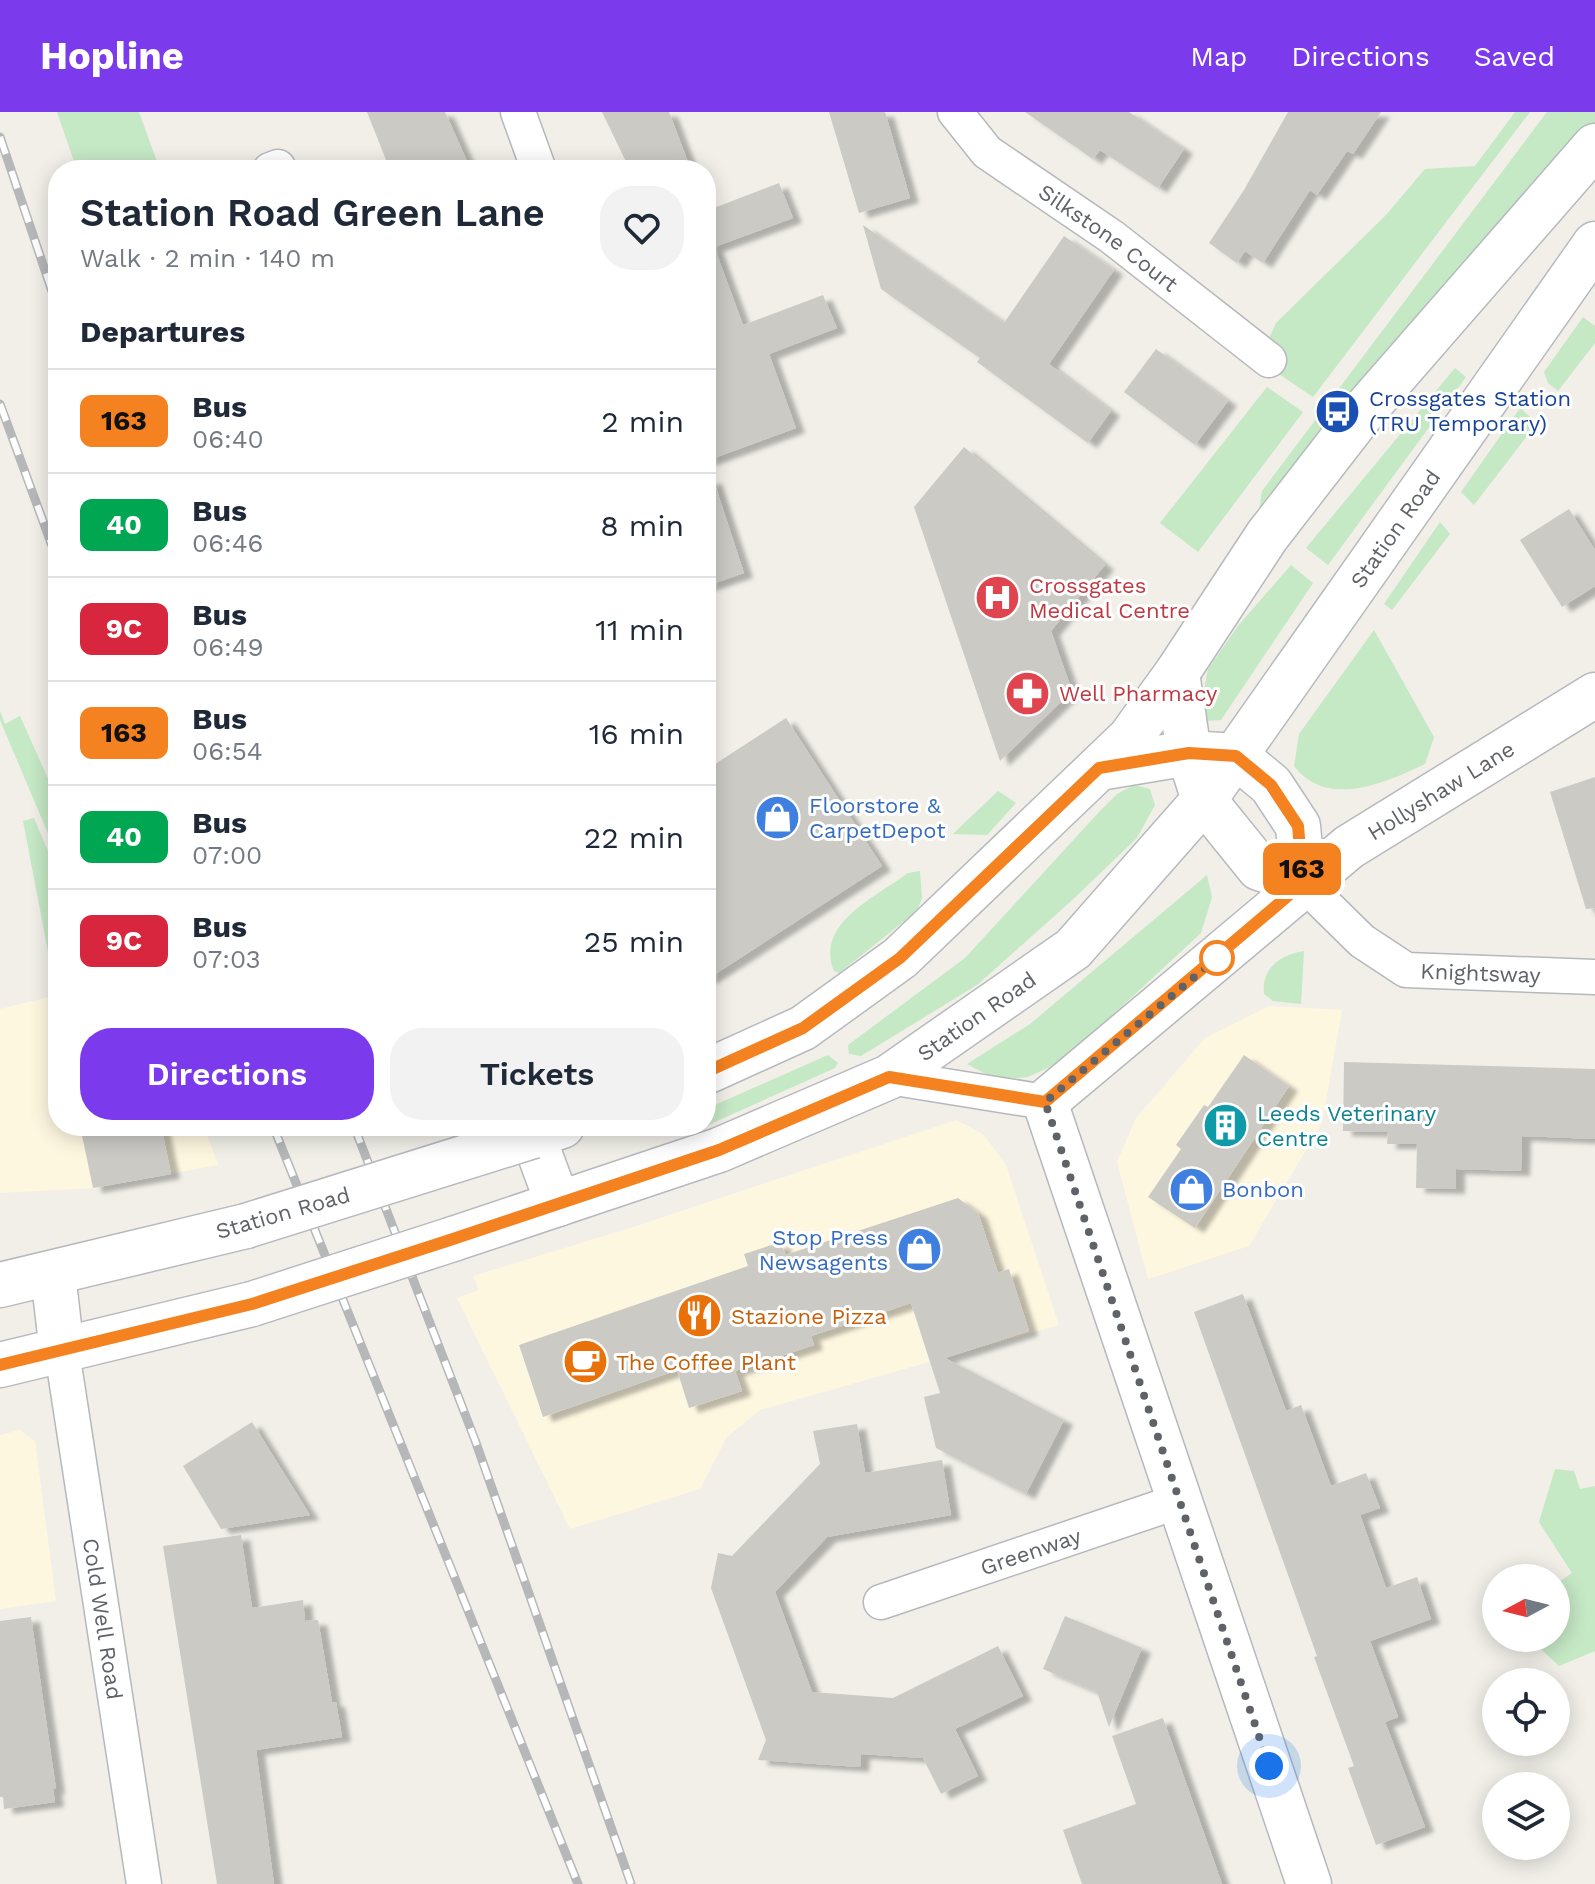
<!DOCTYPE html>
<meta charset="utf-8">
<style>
body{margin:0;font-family:"Work Sans",sans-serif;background:#f2f2f3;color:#1f2937;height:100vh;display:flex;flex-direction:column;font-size:30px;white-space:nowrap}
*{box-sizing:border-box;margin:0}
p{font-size:26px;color:#747a83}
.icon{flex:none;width:44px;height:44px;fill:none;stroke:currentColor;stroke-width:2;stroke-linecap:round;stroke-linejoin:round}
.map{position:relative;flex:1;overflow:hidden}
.sheet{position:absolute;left:48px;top:48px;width:668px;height:976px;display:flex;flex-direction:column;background:#fff;border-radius:32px;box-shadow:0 4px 20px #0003}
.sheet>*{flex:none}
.badge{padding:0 16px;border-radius:12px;font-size:28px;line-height:52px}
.needle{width:52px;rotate:263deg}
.fabs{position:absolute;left:1482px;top:1452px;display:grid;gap:16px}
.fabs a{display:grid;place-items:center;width:88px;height:88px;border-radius:50%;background:#fff;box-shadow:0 4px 20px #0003;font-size:40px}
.you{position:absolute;width:40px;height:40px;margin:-20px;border:6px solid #fff;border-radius:50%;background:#1a73e8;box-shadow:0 0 0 12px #1a73e833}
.map>.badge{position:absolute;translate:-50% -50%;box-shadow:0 0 0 4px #fff}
h2{padding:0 32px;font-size:30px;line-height:72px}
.round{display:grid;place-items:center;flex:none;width:84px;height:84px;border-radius:32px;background:#f2f2f3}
.headline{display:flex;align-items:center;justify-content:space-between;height:136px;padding:0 32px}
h1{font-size:38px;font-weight:600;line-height:60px}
.primary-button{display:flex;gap:16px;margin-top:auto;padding:16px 32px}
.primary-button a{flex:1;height:92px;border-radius:32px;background:#7c3aed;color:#fff;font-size:32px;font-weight:600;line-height:92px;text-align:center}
.primary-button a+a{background:#f2f2f3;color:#1f2937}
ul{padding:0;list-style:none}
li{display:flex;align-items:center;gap:24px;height:104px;padding:0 32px;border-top:2px solid #e0e1e3}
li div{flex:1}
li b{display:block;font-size:30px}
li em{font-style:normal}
li .badge{min-width:88px;font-weight:700;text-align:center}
header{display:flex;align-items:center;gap:48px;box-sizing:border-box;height:112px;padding:0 40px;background:#7c3aed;color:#fff}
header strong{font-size:38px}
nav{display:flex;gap:44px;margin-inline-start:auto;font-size:28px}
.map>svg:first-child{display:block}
.commercial{fill:#fef7e0}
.green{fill:#c5e8c5}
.building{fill:#cccac5;filter:url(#shadow)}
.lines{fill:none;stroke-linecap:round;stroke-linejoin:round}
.minor-casing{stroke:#b5b8bc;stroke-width:37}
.tertiary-casing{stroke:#b5b8bc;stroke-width:47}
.secondary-casing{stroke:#b6babf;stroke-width:47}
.minor{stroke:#fff;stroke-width:34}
.tertiary{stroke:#fff;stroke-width:44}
.secondary{stroke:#fff;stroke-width:44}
.rail-casing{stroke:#b6b7b8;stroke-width:9}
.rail{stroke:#fff;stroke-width:6;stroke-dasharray:18;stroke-linecap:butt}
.secondary-bridge-casing{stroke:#b6babf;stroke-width:47;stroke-linecap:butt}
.secondary-bridge{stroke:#fff;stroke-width:44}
.line-casing{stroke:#fff;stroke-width:18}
.line{stroke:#f58220;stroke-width:12}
.walk{stroke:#5f6368;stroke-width:8;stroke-dasharray:0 14.4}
.stop-dot{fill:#fff;stroke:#f58220;stroke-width:4}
.labels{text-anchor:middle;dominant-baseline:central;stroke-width:6;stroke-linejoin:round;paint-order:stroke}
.street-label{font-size:22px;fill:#5f6368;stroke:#fff}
.transit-label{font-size:22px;fill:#164399;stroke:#fff;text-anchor:start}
.health-label{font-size:22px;fill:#be3a42;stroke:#fff;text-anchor:start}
.shop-label{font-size:22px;fill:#366cbe;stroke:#fff;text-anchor:start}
.culture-label{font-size:22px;fill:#0d838f;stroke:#fff;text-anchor:start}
.food-label{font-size:22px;fill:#c56008;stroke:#fff;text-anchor:start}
</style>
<header>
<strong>Hopline</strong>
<nav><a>Map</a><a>Directions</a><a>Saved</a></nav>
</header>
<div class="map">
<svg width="1595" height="1772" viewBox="0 0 1595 1772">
<defs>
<filter id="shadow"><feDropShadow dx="9" dy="5" stdDeviation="2" flood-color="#0004"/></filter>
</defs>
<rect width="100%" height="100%" fill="#f1efe8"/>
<g class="commercial">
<polygon points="58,883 58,1014 204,1014 218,1053 93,1076 0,1081 0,897"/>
<polygon points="1269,894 1342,898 1322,1011 1249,1134 1148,1167 1117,1050 1136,1006 1205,926"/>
<polygon points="956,1008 983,1022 1006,1053 1059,1213 760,1298 727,1325 700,1377 570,1417 457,1186 479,1178 473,1164 627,1117"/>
<polygon points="20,1318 35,1329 56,1489 0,1497 0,1323"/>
</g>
<g class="green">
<polygon points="57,0 139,0 160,58 77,58"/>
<polygon points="1515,0 1530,0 1313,285 1273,258 1268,229 1276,211 1386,103 1425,57 1475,54"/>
<polygon points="1547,0 1595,0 1595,11 1259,399 1262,379"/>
<polygon points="1583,205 1595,214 1595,231 1558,279 1548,271 1544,260"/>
<polygon points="1455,256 1466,265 1328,453 1306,436"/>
<polygon points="1267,275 1303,300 1198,440 1160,411"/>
<polygon points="1520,296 1537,311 1474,393 1461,380"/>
<polygon points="1440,410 1450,422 1392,498 1384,492"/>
<polygon points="1291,453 1313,471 1221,608 1206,609 1200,597 1208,557 1238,514"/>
<path d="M 1374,518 L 1434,625 L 1425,652 C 1385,671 1327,697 1294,654 L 1299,622 Z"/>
<polygon points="0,599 5,612 20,604 58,689 58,745 0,608"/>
<polygon points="1134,673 1150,677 1155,693 1137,726 1069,791 977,873 861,944 849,942 848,933 965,846 1100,699 1117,682"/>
<polygon points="998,679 1016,691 987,723 953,722"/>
<polygon points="34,706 58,763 58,848 50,850 23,709"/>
<path d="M 920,759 L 922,786 L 917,799 L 839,861 L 834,859 C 815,811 876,785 908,761 Z"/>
<polygon points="1207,763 1212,785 1201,821 1063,949 1028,965 997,968 967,952 1030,912"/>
<path d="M 1304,839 L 1301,892 L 1273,889 L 1264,882 C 1261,856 1280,843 1304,839 Z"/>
<polygon points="828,943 838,951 835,956 706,1014 706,997"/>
<polygon points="1555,1357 1574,1359 1580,1377 1595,1374 1595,1539 1559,1554 1529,1526 1556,1526 1556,1472 1572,1461 1539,1410"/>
</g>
<g class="building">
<polygon points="367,0 445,0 471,58 390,58"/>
<polygon points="602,0 669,0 691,58 630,58"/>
<polygon points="829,0 885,0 910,86 859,101"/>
<polygon points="1025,0 1129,0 1184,37 1158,76 1100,38 1093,47"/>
<polygon points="1288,0 1381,0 1353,42 1347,39 1317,83 1310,78 1263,151 1245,139 1237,151 1209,131 1244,78"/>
<polygon points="779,71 793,106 714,135 743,213 823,183 837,216 769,242 796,316 706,349 706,99"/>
<polygon points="863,113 1004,211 1064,124 1114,158 1049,252 1111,299 1088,331 977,250 980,246 881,177"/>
<polygon points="1156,237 1228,289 1195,333 1124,280"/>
<polygon points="964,335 1105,453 1051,519 1072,579 1000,649 914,395"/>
<polygon points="713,367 744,461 706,474 706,368"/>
<polygon points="1569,397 1595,438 1595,474 1562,495 1520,428"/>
<polygon points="786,606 882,754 706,868 706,658"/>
<polygon points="1595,665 1595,796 1586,797 1550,680"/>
<polygon points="1244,943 1289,974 1195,1116 1148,1085 1181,1037 1176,1033 1204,993 1208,995"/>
<polygon points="1344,950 1595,957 1595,1027 1522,1024 1521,1059 1456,1057 1456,1077 1416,1076 1417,1032 1387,1032 1388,1020 1343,1019"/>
<polygon points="80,1014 161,1014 171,1062 93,1076"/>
<polygon points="958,1086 978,1101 998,1161 1009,1157 1029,1219 945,1246 1064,1308 1026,1382 936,1336 924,1285 940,1281 911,1191 811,1224 814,1233 735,1259 742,1279 689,1296 677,1258 543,1305 519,1233 748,1154 744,1142 781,1130 785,1143"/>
<polygon points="1243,1182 1286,1299 1301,1293 1331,1374 1366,1361 1380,1396 1360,1403 1386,1476 1417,1465 1431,1507 1370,1529 1398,1605 1385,1610 1425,1715 1376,1733 1348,1656 1354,1654 1314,1545 1317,1544 1194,1200"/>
<polygon points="252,1310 310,1403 221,1417 183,1354"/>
<polygon points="857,1312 865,1361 942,1348 951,1403 827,1425 775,1480 812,1580 893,1586 998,1534 1023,1584 955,1617 978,1664 941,1682 923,1646 861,1642 860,1655 758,1648 766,1628 711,1476 718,1441 732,1444 820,1352 813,1319"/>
<polygon points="241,1423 252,1496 303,1488 305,1509 318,1508 332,1590 336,1590 342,1625 256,1638 274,1772 217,1772 163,1434"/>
<polygon points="1065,1504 1142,1536 1109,1615 1097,1580 1043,1557"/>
<polygon points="31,1505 56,1677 53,1677 55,1690 4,1697 3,1685 0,1685 0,1509"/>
<polygon points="1163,1606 1222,1772 1082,1772 1063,1718 1136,1692 1112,1624"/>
</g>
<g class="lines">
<defs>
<g id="minor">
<polyline points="518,0 539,58"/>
<path id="s1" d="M 955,0 L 987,40 L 1112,125 L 1269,248"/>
<polyline points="270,58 278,55"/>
<path id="s2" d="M 1303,771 L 1362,829 L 1406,858 L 1595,865"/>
<polyline points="889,965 1045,990"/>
<path id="s3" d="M 62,1240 L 144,1772"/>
<path id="s4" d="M 881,1490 L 1179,1389"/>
</g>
<g id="tertiary">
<path id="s5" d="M 1309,1772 L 1045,990 L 1349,735 L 1595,583"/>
</g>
<g id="secondary">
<polyline points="1099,656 1189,641 1236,644 1271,673 1298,714 1303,771 1259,756 1204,688 1189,641 1177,561"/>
<polyline points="706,960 803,916 900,846 1130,626 1177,561 1267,424 1363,300 1595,34"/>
<polyline points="558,1092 533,1024 562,1014"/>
<path id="s6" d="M 453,1127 L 719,1038 L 889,965 L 1073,837 L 1204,688 L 1595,132"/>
<polyline points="53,1162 62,1240"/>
<polyline points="0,1173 246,1114"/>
<polyline points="0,1253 252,1192"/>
</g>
</defs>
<use href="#minor" class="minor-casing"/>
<use href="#tertiary" class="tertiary-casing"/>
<use href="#secondary" class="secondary-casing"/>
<use href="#minor" class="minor"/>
<use href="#tertiary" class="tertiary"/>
<use href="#secondary" class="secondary"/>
<defs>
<g id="rail">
<polyline points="0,25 58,197"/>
<polyline points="0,292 58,450"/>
<polyline points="273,1014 578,1772"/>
<polyline points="354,1014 475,1328 631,1772"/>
</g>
</defs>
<use href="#rail" class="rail-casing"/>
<use href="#rail" class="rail"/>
<defs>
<g id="secondary-bridge">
<polyline points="246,1114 533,1024"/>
<polyline points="252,1192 453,1127"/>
</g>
</defs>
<use href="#secondary-bridge" class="secondary-bridge-casing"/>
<use href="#secondary-bridge" class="secondary-bridge"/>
</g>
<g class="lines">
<defs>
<polyline id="line" points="0,1253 252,1192 453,1127 719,1038 889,965 1045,990 1303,771 1298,714 1271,673 1236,644 1189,641 1099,656 900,846 803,916 706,960"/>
</defs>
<use href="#line" class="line-casing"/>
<use href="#line" class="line"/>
<polyline class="walk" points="1217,846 1222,842 1045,990 1269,1654"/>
</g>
<defs>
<symbol id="bus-disc" viewBox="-11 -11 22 22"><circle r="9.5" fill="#1a4fb4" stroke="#fff"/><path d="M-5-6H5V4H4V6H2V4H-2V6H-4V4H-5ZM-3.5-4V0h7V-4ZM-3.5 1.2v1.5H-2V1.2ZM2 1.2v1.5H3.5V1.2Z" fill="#fff"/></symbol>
<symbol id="hospital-disc" viewBox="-11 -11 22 22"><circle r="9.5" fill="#e0444e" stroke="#fff"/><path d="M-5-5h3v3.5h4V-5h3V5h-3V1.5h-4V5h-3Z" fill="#fff"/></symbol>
<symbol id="pharmacy-disc" viewBox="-11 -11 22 22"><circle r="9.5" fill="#e0444e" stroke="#fff"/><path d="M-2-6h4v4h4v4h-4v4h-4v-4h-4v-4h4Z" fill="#fff"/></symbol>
<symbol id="shop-disc" viewBox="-11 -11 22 22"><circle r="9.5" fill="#3f7fe0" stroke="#fff"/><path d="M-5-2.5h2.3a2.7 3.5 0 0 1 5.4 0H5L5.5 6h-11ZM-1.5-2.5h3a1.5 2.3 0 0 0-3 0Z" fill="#fff"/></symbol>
<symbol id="building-disc" viewBox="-11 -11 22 22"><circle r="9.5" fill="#0f9aa8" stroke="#fff"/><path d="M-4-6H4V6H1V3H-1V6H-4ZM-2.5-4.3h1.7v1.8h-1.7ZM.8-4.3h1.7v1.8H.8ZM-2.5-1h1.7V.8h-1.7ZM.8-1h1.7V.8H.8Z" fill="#fff"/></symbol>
<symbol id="restaurant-disc" viewBox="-11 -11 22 22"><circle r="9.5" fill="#e8710a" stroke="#fff"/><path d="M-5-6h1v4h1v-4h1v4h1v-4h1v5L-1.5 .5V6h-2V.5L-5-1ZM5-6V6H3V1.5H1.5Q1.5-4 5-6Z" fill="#fff"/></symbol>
<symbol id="cafe-disc" viewBox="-11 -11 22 22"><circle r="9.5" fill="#e8710a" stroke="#fff"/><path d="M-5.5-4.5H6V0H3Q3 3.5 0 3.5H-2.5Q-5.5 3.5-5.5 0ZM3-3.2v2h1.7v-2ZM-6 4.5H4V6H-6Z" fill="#fff"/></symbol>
</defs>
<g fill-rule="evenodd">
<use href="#bus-disc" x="1312" y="274" width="51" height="51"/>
<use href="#hospital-disc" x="972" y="460" width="51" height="51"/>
<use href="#pharmacy-disc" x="1002" y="556" width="51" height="51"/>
<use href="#shop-disc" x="752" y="680" width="51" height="51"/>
<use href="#building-disc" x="1200" y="988" width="51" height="51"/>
<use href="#shop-disc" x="1166" y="1052" width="51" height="51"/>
<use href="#shop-disc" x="894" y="1112" width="51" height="51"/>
<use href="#restaurant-disc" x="674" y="1178" width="51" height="51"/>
<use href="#cafe-disc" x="560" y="1224" width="51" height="51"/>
</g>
<circle class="stop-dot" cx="1217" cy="846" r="16"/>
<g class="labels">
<g class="street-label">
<text stroke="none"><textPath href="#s1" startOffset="200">Silkstone Court</textPath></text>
<text stroke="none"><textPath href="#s6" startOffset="1220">Station Road</textPath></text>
<text stroke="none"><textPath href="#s5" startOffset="1330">Hollyshaw Lane</textPath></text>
<text stroke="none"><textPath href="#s2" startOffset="210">Knightsway</textPath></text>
<text stroke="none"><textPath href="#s6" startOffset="572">Station Road</textPath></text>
<text transform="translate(283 1101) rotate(-16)">Station Road</text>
<text stroke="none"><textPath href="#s4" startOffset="158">Greenway</textPath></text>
<text stroke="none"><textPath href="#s3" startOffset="270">Cold Well Road</textPath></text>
</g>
<g class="transit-label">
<text x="1369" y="286">Crossgates Station<tspan x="1369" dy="25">(TRU Temporary)</tspan></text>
</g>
<g class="health-label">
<text x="1029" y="473">Crossgates<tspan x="1029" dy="25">Medical Centre</tspan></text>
<text x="1059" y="581">Well Pharmacy</text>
</g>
<g class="shop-label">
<text x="809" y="693">Floorstore &amp;<tspan x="809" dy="25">CarpetDepot</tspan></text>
<text x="1222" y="1077">Bonbon</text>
<text x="888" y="1125" text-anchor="end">Stop Press<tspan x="888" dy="25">Newsagents</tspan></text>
</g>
<g class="culture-label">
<text x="1257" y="1001">Leeds Veterinary<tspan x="1257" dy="25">Centre</tspan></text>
</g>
<g class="food-label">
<text x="731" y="1204">Stazione Pizza</text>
<text x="616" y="1250">The Coffee Plant</text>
</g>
</g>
</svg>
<div class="fabs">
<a><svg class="needle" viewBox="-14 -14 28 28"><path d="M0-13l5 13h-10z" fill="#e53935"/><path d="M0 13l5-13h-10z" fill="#747a83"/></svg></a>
<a><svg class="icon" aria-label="locate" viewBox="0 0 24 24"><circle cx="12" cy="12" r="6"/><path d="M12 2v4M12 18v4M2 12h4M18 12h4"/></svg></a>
<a><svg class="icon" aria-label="layers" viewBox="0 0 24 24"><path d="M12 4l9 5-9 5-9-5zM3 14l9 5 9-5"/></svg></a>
</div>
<div class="you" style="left:1269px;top:1654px"></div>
<b class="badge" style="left:1302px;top:757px;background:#f58220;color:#111">163</b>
<section class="sheet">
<div class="headline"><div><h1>Station Road Green Lane</h1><p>Walk · 2 min · 140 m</p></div><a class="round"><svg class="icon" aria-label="heart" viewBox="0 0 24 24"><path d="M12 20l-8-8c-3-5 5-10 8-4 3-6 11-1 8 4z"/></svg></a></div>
<h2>Departures</h2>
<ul>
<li><span class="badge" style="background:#f58220;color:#111">163</span><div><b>Bus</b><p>06:40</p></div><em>2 min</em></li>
<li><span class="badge" style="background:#00a651;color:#fff">40</span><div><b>Bus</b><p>06:46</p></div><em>8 min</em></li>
<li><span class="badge" style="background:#d7263d;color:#fff">9C</span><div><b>Bus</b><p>06:49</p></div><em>11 min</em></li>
<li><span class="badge" style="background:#f58220;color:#111">163</span><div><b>Bus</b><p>06:54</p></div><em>16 min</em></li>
<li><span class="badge" style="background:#00a651;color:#fff">40</span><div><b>Bus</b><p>07:00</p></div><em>22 min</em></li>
<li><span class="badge" style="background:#d7263d;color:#fff">9C</span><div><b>Bus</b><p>07:03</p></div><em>25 min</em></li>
</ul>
<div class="primary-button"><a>Directions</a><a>Tickets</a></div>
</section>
</div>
